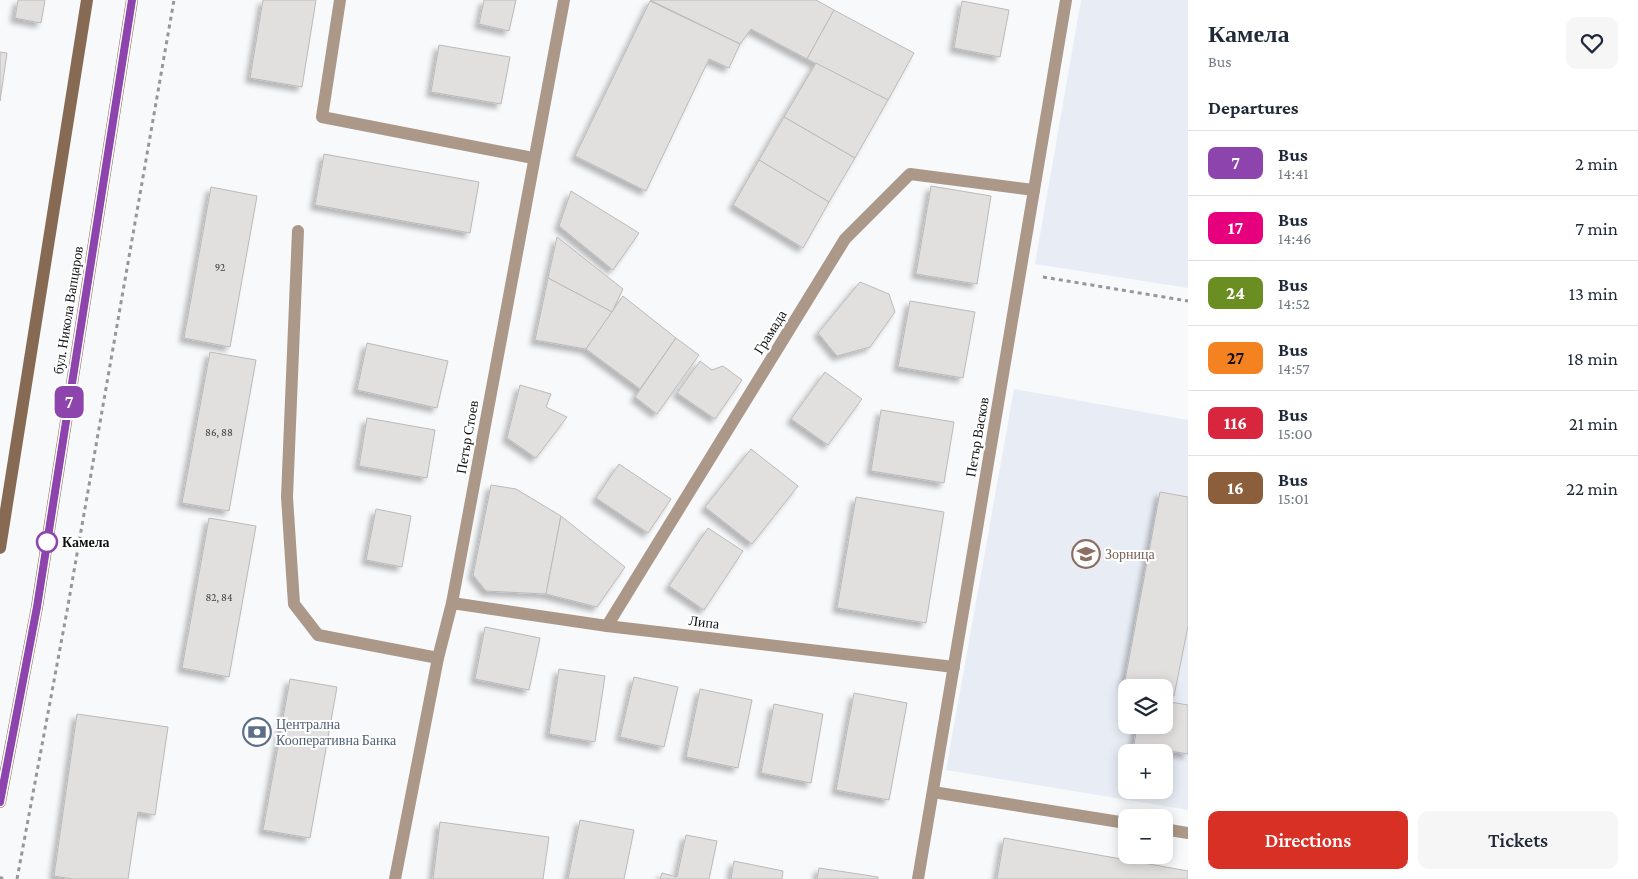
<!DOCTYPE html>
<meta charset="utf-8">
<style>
body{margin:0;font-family:"Crimson Pro",serif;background:#f6f6f7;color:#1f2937;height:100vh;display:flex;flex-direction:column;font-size:19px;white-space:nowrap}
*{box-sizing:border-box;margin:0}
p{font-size:16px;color:#747a83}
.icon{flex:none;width:28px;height:28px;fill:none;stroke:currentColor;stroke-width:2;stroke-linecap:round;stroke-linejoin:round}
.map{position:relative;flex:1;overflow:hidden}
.details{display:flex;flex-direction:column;background:#fff;width:450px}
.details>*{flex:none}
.badge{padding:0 10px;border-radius:8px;font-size:18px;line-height:32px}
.tools{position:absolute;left:1118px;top:679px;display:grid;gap:10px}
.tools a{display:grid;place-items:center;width:55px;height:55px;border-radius:10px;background:#fff;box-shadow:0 2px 12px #0003;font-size:25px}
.map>.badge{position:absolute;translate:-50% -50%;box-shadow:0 0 0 2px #fff}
h2{padding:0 20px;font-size:19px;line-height:45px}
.round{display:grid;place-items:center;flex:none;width:52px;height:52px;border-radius:10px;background:#f6f6f7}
.overview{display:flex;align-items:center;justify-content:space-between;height:85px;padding:0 20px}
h1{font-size:24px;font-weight:600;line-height:38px}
.cta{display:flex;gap:10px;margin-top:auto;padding:10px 20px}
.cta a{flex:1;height:58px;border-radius:10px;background:#d93025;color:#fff;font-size:20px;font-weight:600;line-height:58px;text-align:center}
.cta a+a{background:#f6f6f7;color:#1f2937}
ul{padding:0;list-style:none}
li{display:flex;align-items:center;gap:15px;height:65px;padding:0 20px;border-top:1px solid #e0e1e3}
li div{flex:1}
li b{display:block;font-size:19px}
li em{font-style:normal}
li .badge{min-width:55px;font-weight:700;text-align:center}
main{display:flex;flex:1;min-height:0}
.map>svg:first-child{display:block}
.built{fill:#e8edf5;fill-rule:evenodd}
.building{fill:#e2dfdf;stroke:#bcbab9;filter:url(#shadow)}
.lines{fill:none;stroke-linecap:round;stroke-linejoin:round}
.path{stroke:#969799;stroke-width:3;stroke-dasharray:4 4;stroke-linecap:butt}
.street{stroke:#ac9888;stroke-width:12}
.secondary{stroke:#876a53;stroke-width:12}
.line-casing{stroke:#fff;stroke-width:11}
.line{stroke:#8e44ad;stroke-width:8}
.stop-dot{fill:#fff;stroke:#8e44ad;stroke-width:2.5}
.labels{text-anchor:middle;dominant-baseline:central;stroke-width:4;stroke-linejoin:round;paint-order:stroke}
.number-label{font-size:11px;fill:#434343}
.street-label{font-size:14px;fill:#0e0f0f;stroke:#fff}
.stop-label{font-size:14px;font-weight:bold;fill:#0e0f0f;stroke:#fff;text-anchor:start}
.education-label{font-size:14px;fill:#785e54;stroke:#fff;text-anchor:start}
.service-label{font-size:14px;fill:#4e5e75;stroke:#fff;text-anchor:start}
</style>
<main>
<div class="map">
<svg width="1188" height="879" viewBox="0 0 1188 879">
<defs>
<filter id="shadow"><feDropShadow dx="-4.5" dy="4.5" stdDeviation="2.5" flood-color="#0004"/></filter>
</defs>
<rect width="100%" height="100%" fill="#f8f9fb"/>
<g class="built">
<polygon points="1081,0 1188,0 1188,288 1035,264"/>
<path d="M 1014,389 L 1188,420 L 1188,810 L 946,770 ZM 1126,688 L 1164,688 L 1164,725 L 1126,725 ZM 1126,752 L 1164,752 L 1164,790 L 1126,790 Z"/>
</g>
<g class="building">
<polygon points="18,0 45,0 41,23 15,18"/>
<polygon points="263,0 316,0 302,87 250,78"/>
<polygon points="484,0 516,0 509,31 479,24"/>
<polygon points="650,0 816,0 834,10 807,59 751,29 740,44"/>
<polygon points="650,1 740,44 729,68 709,59 646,191 575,156"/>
<polygon points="962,1 1009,10 1000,57 954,48"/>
<polygon points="834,10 914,53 888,100 807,59"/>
<polygon points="439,45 510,57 501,104 431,92"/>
<polygon points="0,52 7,53 0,101"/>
<polygon points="816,63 888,100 855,158 784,117"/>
<polygon points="784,117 855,158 829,202 759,160"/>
<polygon points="324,154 479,182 470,233 315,205"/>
<polygon points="759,160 829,202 803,248 733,205"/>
<polygon points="931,186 991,196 977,284 916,274"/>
<polygon points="211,187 257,196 230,347 184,338"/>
<polygon points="571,191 639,233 613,270 559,226"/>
<polygon points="557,237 623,289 612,312 548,278"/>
<polygon points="548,278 612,312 586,349 535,340"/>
<polygon points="860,282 889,294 895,312 870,347 837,356 818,333"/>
<polygon points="623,296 676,338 640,389 586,349"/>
<polygon points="910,301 975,312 963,378 898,367"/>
<polygon points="676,338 699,355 657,414 635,397"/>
<polygon points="367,343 448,361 437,408 357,390"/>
<polygon points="210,352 256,360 229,511 182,503"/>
<polygon points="700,361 712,370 723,366 742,380 715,419 677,393"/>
<polygon points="825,372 862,399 828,445 791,419"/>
<polygon points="520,385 551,394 546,407 567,417 536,458 507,438"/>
<polygon points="881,410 954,422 944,483 871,471"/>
<polygon points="367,418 435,430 427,478 359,466"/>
<polygon points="751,449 798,486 752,544 705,507"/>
<polygon points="619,464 671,499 648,533 596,498"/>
<polygon points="491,485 516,489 561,516 546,594 486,591 473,575"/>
<polygon points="1160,492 1188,497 1188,626 1174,696 1164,694 1164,688 1132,688 1124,686"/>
<polygon points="856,497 944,512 926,623 837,608"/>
<polygon points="376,509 411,516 402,567 366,560"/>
<polygon points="561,516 625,567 597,607 546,594"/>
<polygon points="209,518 256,526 229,677 182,668"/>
<polygon points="708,528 743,551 704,610 669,586"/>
<polygon points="485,627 540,638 529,690 475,679"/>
<polygon points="559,669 605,676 595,742 549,734"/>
<polygon points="634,677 678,687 664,747 620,737"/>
<polygon points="290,679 337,687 310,838 263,830"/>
<polygon points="700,689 752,700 738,768 686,757"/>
<polygon points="854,693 907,703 889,800 836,790"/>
<polygon points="1164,701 1188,705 1188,754 1134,745 1137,725 1164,725"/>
<polygon points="774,704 823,714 811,783 761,773"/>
<polygon points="77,714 168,727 155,815 138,812 128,879 73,879 54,876"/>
<polygon points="580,820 634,830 624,879 568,879"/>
<polygon points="440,822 549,837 543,879 433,879"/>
<polygon points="686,835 717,841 709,879 660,879 662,873 677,877"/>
<polygon points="1004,838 1188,871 1188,879 997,879"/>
<polygon points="734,861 783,871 782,879 731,879"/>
<polygon points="819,868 878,877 878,879 817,879"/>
</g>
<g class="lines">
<g class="path">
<polyline points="1043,277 1188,301"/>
<polyline points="0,877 3,879"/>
<polyline points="17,879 67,611 174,0"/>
</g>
<g class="street">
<polyline points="340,0 322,117 533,158"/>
<polyline points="298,231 287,497 294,604 318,635 438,658"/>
<polyline points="452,603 607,626 954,667"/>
<polyline points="607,626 845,239 910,174 1034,190"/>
<polyline points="933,792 1126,823"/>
<polyline points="1164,829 1188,833"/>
<polyline points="395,879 438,658 452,603 564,0"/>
<polyline points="918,879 1066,0"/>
</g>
<g class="secondary">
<polyline points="0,548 87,0"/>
<polyline points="0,802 37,607 132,0"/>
</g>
</g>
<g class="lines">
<defs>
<polyline id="line" points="0,802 37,607 132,0"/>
</defs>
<use href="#line" class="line-casing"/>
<use href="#line" class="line"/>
</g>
<defs>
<symbol id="school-ring" viewBox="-11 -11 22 22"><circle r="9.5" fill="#fff" stroke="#8d6e63" stroke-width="1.5"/><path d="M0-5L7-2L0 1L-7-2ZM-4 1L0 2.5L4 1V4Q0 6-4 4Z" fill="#8d6e63"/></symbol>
<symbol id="bank-ring" viewBox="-11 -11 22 22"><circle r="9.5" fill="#fff" stroke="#5c6f8a" stroke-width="1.5"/><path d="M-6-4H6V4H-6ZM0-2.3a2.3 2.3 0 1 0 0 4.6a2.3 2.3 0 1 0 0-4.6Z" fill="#5c6f8a"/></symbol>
</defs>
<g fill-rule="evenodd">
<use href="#school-ring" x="1070" y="538" width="32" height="32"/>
<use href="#bank-ring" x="241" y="716" width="32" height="32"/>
</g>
<circle class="stop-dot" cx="47" cy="542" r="10"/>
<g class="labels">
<g class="number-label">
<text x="220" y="267">92</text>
<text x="219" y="432">86, 88</text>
<text x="219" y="597">82, 84</text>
</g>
<g class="street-label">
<text transform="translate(68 310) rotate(-81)">бул. Никола Вапцаров</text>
<text transform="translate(770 332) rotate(-58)">Грамада</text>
<text transform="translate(467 437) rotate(-80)">Петър Стоев</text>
<text transform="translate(977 437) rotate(-80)">Петър Васков</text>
<text transform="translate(704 622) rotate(7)">Липа</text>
</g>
<g class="stop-label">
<text x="62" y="542">Камела</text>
</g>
<g class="education-label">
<text x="1105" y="554">Зорница</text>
</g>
<g class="service-label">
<text x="276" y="724">Централна<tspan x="276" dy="16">Кооперативна Банка</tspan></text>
</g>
</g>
</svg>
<div class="tools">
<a><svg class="icon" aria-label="layers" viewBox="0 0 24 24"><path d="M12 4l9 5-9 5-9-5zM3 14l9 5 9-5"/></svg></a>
<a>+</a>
<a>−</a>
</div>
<b class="badge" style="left:69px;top:402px;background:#8e44ad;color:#fff">7</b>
</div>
<section class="details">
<div class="overview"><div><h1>Камела</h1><p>Bus</p></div><a class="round"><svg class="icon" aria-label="heart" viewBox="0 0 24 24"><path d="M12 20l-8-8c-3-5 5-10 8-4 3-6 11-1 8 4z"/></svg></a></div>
<h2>Departures</h2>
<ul>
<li><span class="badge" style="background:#8e44ad;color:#fff">7</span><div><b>Bus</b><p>14:41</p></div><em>2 min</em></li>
<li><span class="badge" style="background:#e6007e;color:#fff">17</span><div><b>Bus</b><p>14:46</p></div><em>7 min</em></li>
<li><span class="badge" style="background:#6b8e23;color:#fff">24</span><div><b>Bus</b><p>14:52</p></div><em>13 min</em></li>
<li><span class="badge" style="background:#f58220;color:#111">27</span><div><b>Bus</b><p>14:57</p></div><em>18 min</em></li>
<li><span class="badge" style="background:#d7263d;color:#fff">116</span><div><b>Bus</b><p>15:00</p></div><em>21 min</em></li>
<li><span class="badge" style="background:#8b5e3c;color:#fff">16</span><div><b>Bus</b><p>15:01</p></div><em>22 min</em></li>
</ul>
<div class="cta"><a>Directions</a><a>Tickets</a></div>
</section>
</main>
